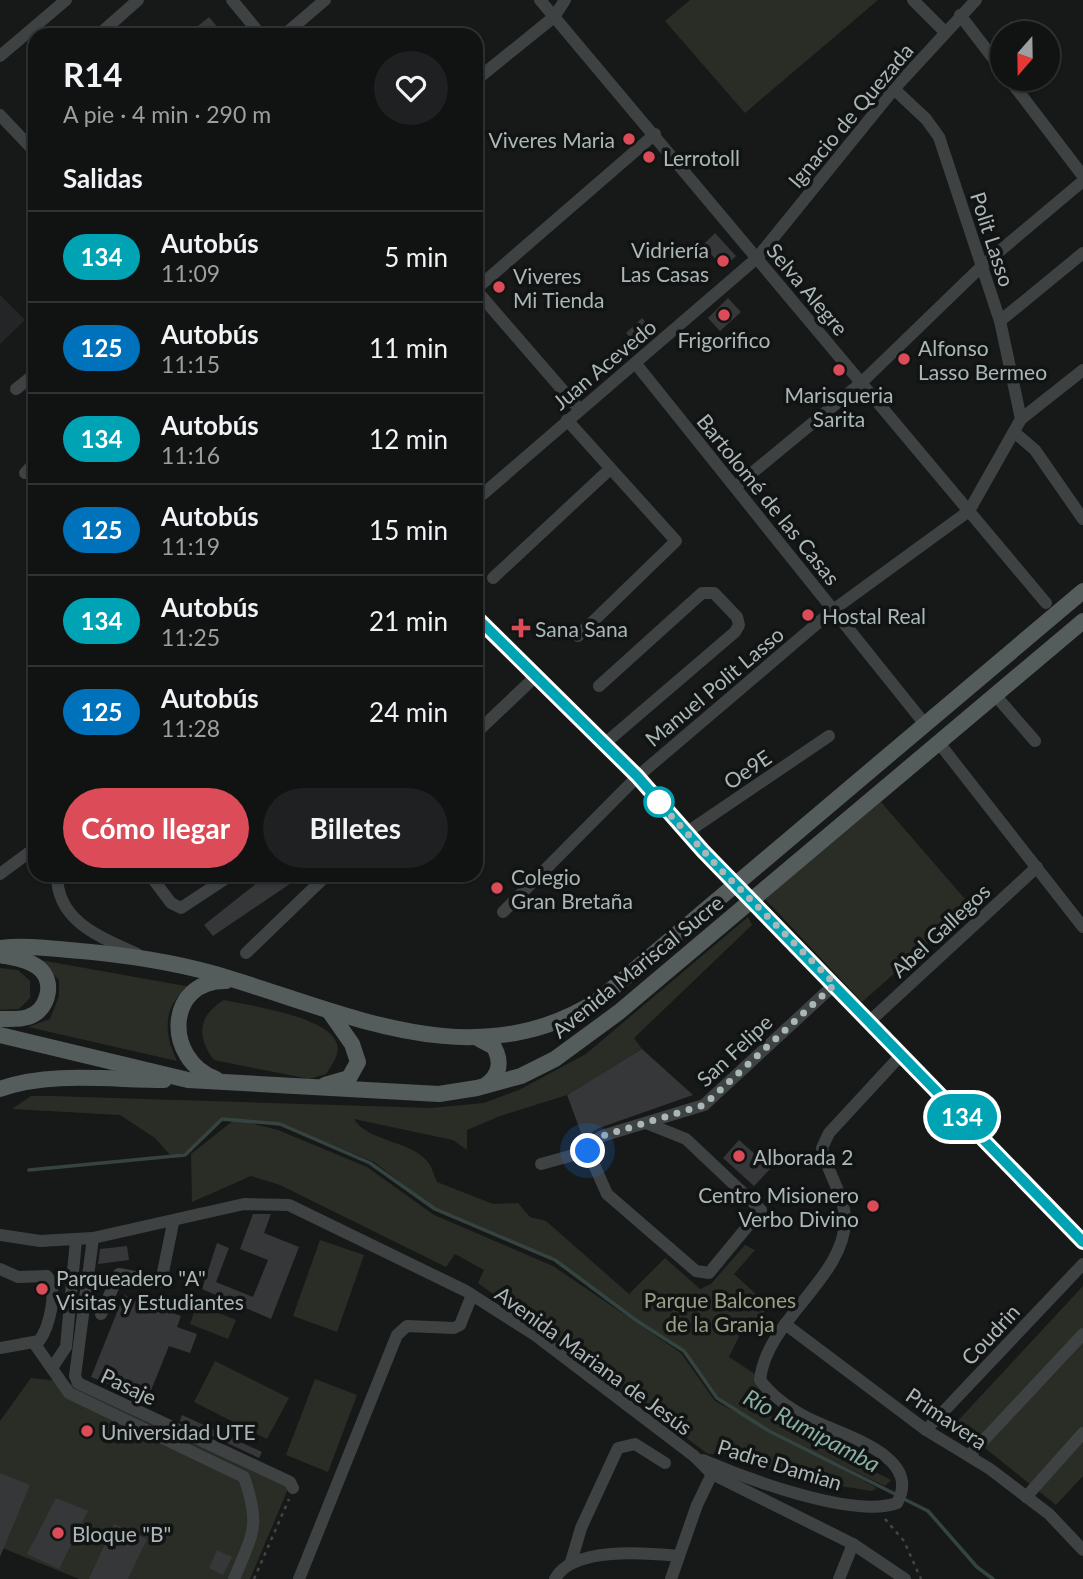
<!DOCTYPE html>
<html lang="es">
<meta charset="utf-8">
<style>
body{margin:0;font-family:Lato,sans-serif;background:#1e2021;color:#f1f3f6;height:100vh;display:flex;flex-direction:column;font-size:26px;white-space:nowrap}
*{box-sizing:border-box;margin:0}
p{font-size:23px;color:#9c9ea0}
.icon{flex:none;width:38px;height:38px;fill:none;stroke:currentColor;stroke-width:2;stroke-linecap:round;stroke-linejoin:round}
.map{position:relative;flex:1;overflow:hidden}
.side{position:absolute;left:28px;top:28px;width:455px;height:854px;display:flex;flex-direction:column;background:#111313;border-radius:21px;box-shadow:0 2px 5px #0004,0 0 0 2px #303233}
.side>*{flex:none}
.badge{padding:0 14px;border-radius:23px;font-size:24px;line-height:46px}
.needle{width:46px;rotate:200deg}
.controls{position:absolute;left:990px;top:21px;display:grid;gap:14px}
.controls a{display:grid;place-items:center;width:70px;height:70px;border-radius:50%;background:#111313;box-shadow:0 2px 5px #0004,0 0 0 2px #303233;font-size:35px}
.you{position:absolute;width:35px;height:35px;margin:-18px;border:5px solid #fff;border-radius:50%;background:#1a73e8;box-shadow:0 0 0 10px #1a73e833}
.map>.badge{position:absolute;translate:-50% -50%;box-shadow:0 0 0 4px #fff}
h2{padding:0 35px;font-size:26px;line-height:63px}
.round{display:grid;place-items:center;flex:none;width:74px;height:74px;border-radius:37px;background:#1e2021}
.headline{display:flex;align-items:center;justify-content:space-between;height:119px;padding:0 35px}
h1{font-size:33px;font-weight:700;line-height:52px}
.button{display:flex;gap:14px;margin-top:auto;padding:14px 35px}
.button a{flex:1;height:80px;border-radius:42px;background:#dc4c58;color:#fff;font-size:28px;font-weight:700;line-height:80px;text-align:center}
.button a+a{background:#1e2021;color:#f1f3f6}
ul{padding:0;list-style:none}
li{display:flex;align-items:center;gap:21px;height:91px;padding:0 35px;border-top:2px solid #303233}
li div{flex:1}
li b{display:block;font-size:26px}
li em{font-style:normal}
li .badge{min-width:77px;font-weight:700;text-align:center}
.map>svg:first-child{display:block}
.built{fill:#242526}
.green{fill:#2a2d26;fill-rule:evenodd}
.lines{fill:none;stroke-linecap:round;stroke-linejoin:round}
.stream{stroke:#364441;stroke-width:3.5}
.building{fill:#353738}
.path{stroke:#414646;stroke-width:2.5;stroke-dasharray:3.5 5;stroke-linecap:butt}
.minor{stroke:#3e4243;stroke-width:12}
.major{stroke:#555c5c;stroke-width:16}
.minor-bridge{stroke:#3e4243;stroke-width:12}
.line-casing{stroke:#fff;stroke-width:16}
.line{stroke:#00a3b4;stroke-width:10}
.walk{stroke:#abb7b7;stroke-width:7;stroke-dasharray:0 12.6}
.poi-dot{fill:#dc4c58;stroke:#121414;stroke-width:2.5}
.stop-dot{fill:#fff;stroke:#00a3b4;stroke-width:3.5}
.labels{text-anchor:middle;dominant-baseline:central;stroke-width:7;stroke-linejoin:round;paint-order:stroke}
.street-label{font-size:21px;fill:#abb7b7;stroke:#121414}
.poi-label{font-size:21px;fill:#abb7b7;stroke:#121414;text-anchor:start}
.park-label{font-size:21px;fill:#97a085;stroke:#121414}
.water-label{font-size:23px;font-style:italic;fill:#87aea3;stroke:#121414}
</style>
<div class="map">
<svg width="1083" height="1579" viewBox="0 0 1083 1579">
<rect width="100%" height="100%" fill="#171919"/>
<polygon class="built" points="0,295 25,320 0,344"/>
<g class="green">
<polygon points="690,0 878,0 745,113 665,21"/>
<polygon points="881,802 971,906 862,1002 765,899"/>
<path d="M 748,917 L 752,925 L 634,1038 L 642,1049 L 567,1095 L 500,1116 L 467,1130 L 467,1150 L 453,1140 L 354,1119 C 368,1142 409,1140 427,1161 C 432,1166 434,1176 437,1182 L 493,1204 L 518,1203 L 530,1217 L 546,1221 L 629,1294 L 665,1258 L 700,1289 L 711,1284 L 745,1245 L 755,1250 L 734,1274 L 770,1307 L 742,1330 L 729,1357 L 755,1374 L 765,1389 L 754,1406 L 780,1421 L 790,1408 L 819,1430 L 846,1438 L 845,1448 L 859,1453 L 863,1466 L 891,1480 L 885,1486 L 791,1441 L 877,1488 L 872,1491 L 789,1478 L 731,1454 L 708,1454 L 478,1283 L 484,1270 L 455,1254 L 446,1267 L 280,1185 L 251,1176 L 192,1202 L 191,1154 L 234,1120 L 222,1119 L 188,1152 L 171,1156 L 155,1138 L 120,1115 L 12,1109 L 31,1096 L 51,1096 L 431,1108 L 484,1103 L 519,1090 L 586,1054 ZM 242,1121 L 280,1124 L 374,1162 L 435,1209 L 555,1260 L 637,1322 L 684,1351 L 720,1399 L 757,1423 L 715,1401 L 681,1353 L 553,1266 L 434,1215 L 367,1167 L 278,1130 Z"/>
<path d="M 40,960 L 191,987 C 161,1003 164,1035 177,1061 L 28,1027 L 50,1019 L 59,996 L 59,980 Z"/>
<polygon points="0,968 18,970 30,981 30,998 19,1009 0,1010"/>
<path d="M 224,1000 C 251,1006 328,1016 337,1044 C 340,1055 331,1066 326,1074 L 309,1079 L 214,1060 C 196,1036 198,1016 224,1000 Z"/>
<polygon points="320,1240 364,1255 337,1332 293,1316"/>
<polygon points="1083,1286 1083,1476 1056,1505 955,1424"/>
<polygon points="197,1304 236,1320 228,1339 190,1324"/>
<polygon points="215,1361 289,1398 267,1439 194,1402"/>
<polygon points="31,1378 67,1382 283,1480 288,1489 250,1579 79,1579 0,1547 0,1421"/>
<polygon points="315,1379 357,1395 328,1472 286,1455"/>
</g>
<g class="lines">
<g class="stream">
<polyline points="29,1170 185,1155 222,1119 280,1124 370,1163 435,1209 555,1260 637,1321 684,1351 717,1398 769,1431 895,1494"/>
<polyline points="902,1498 928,1511 977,1567 993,1579"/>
</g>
</g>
<g class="building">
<polygon points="209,17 224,35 187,35"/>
<polygon points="715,233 736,256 723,268 703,245"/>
<polygon points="728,298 741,312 720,331 708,318"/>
<polygon points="642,318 653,331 637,345 626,333"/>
<polygon points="267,875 303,875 213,936 204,925"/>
<polygon points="642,1049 693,1095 599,1128 583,1138 567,1095"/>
<polygon points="739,1140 771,1168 754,1186 723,1158"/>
<polygon points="253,1214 271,1214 264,1233 299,1247 271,1319 202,1289 217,1243 229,1248 216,1282 253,1297 268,1260 240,1249"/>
<polygon points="127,1246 129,1260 98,1264 100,1249"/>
<polygon points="124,1295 181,1316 177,1327 197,1334 190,1353 169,1346 145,1405 130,1398 132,1394 91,1377"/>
<polygon points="182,1415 262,1452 259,1458 180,1421"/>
<polygon points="0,1473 30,1485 0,1557"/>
<polygon points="56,1498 88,1511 59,1569 27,1554"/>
<polygon points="114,1524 147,1539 128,1579 89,1579"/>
<polygon points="217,1550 232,1557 223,1575 209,1568"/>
</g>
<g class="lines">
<g class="path">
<polyline points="885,1519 904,1541 921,1579"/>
<polyline points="254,1579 289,1499"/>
</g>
<g class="minor">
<polyline points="232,0 261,35"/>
<polyline points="540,0 1046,603"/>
<polyline points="913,0 945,32"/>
<polyline points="960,15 1003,71"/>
<polyline points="103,31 138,0"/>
<polyline points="284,35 325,0"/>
<polyline points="0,56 66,0"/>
<polyline points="1009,79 1083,176"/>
<polyline points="476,80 554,17 565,0"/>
<polyline points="894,89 926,119 939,137 1000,321 1021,419"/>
<polyline points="0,115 35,152"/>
<polyline points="476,289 655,134"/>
<polyline points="476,290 579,409"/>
<polyline points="1000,321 1083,253"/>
<polyline points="636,364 924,723"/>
<polyline points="16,389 35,374"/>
<polyline points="567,420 676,541 578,636"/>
<polyline points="1014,432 1035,450 1083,519"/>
<polyline points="25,473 35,462"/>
<polyline points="735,487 861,383 983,265 1083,181"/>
<polyline points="476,500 757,258 894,89 976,0"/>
<polyline points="493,578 610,469"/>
<polyline points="476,617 637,777 720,869"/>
<polyline points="599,686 702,593 714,593 737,617 739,625 735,632 603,745"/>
<polyline points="995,695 1035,741"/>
<polyline points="476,733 535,677"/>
<polyline points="939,743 1083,927"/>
<polyline points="35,751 35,752"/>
<polyline points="686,833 829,736"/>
<polyline points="0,874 35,848"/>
<path d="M 57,875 C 57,922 101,937 137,954"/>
<polyline points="150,875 171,903 181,908 231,875"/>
<polyline points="503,912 637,777 833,610 969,511 1021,419 1083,370"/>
<polyline points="775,924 1083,1243"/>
<polyline points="246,953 327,875"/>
<polyline points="870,1021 1037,867"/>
<polyline points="646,1123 686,1139 761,1210 709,1273 696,1271 607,1194 588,1151 589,1144 602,1136 704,1105 835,984"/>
<polyline points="541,1164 588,1151"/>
<polyline points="0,1235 40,1241 93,1238 244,1204 289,1205 466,1291 535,1335 694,1456 712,1474 853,1544 905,1579"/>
<polyline points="93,1238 75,1376 78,1383 290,1482 293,1488"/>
<path d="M 0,1269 L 18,1277 L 47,1276 C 59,1289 49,1328 39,1341 L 0,1348"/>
<polyline points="101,1314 119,1274 161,1282 173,1223"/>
<polyline points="785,1324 926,1430 990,1469 1049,1514 1083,1550"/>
<path d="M 34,1343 L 69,1393 L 244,1477 C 261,1526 253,1533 234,1579"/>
<polyline points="52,1368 66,1347 76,1240"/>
<polyline points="926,1430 1083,1264"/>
<polyline points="969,1456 1083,1334"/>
<path d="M 703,1460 C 745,1478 853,1519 897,1503 C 924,1454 837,1434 806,1417 C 789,1408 772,1396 760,1380 C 766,1320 845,1278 845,1220 C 846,1199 826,1170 822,1148 L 829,1133 L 902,1054"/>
<polyline points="1026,1497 1083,1433"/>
<polyline points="571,1562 581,1528 618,1448 635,1444 665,1463"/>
<polyline points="299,1579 397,1335 407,1326 454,1328 460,1325 472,1295"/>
<path d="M 555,1579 C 572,1546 647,1553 679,1556"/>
<polyline points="671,1579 697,1505 712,1474"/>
<polyline points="839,1579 853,1544"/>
</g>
<g class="major">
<path d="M 0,948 C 22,945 47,948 69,950 C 119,954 166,960 215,974 C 343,1011 475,1081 600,999 L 1083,591"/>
<path d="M 0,955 C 14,958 32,960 42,971 C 55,986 46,1012 28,1017 C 19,1020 9,1019 0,1019"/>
<polyline points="0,1035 188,1080 439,1094 477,1088 521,1076 555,1059 619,1012 1083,621"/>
<path d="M 479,1039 L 494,1047 C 502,1062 500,1075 486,1085"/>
<path d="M 216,1079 C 163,1059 166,980 226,981"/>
<polyline points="325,1085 349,1078 358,1062 352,1044 329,1011"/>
<path d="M 0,1089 C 50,1071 111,1080 164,1080"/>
</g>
<polyline class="minor-bridge" points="720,869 775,924"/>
</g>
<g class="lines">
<defs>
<polyline id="line" points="476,617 637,776 703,851 1083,1242"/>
</defs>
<use href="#line" class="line-casing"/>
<use href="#line" class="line"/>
<polyline class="walk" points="588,1151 592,1140 602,1136 704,1105 835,984 720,869 653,796 659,802"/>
</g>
<g class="poi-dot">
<circle cx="629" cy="139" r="7"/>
<circle cx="649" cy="157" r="7"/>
<circle cx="723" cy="261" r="7"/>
<circle cx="499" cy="287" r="7"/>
<circle cx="724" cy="315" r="7"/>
<circle cx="904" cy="359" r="7"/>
<circle cx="839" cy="370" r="7"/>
<circle cx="808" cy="615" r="7"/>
<path d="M517.5 617.5h7v7h7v7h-7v7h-7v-7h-7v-7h7z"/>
<circle cx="497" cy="888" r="7"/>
<circle cx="739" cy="1156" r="7"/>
<circle cx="873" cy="1206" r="7"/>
<circle cx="42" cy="1289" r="7"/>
<circle cx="87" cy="1431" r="7"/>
<circle cx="58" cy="1533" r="7"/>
</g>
<circle class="stop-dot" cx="659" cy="802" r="14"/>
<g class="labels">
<g class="street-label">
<text transform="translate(850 115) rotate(-50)">Ignacio de Quezada</text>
<text transform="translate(993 239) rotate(72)">Polit Lasso</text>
<text transform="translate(808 289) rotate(50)">Selva Alegre</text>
<text transform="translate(604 364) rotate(-40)">Juan Acevedo</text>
<text transform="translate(769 499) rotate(51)">Bartolomé de las Casas</text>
<text transform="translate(714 686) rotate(-40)">Manuel Polit Lasso</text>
<text transform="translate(747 769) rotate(-34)">Oe9E</text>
<text transform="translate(940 930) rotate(-43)">Abel Gallegos</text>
<text transform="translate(637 966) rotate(-39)">Avenida Mariscal Sucre</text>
<text transform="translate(734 1050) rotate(-43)">San Felipe</text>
<text transform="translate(990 1334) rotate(-47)">Coudrin</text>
<text transform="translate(594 1360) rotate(36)">Avenida Mariana de Jesús</text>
<text transform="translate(129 1386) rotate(25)">Pasaje</text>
<text transform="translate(947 1418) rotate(34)">Primavera</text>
<text transform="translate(780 1464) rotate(17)">Padre Damian</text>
</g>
<g class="poi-label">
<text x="615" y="139" text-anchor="end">Viveres Maria</text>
<text x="663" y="157">Lerrotoll</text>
<text x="709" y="249" text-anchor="end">Vidriería<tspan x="709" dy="24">Las Casas</tspan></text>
<text x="513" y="275">Viveres<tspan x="513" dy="24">Mi Tienda</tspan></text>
<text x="724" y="339" text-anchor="middle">Frigorifico</text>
<text x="918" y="347">Alfonso<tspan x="918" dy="24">Lasso Bermeo</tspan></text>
<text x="839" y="394" text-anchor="middle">Marisqueria<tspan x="839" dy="24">Sarita</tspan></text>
<text x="822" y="615">Hostal Real</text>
<text x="535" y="628">Sana Sana</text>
<text x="511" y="876">Colegio<tspan x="511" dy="24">Gran Bretaña</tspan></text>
<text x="753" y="1156">Alborada 2</text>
<text x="859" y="1194" text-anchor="end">Centro Misionero<tspan x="859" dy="24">Verbo Divino</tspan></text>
<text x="56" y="1277">Parqueadero "A"<tspan x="56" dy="24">Visitas y Estudiantes</tspan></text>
<text x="101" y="1431">Universidad UTE</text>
<text x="72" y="1533">Bloque "B"</text>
</g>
<g class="park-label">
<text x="720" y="1299">Parque Balcones<tspan x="720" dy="24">de la Granja</tspan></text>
</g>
<g class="water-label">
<text transform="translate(812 1430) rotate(28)">Río Rumipamba</text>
</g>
</g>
</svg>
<div class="controls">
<a><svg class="needle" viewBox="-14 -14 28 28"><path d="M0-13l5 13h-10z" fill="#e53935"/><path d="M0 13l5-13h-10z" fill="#9c9ea0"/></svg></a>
</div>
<div class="you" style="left:588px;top:1151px"></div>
<b class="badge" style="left:962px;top:1117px;background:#00a3b4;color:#fff">134</b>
<section class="side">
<div class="headline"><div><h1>R14</h1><p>A pie · 4 min · 290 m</p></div><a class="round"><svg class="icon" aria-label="heart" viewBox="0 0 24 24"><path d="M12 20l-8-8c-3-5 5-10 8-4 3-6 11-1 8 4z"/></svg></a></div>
<h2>Salidas</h2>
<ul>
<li><span class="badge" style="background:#00a3b4;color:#fff">134</span><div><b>Autobús</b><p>11:09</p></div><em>5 min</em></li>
<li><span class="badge" style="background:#0072bc;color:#fff">125</span><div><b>Autobús</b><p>11:15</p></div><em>11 min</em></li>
<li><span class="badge" style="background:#00a3b4;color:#fff">134</span><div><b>Autobús</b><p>11:16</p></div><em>12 min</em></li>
<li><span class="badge" style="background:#0072bc;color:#fff">125</span><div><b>Autobús</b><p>11:19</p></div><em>15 min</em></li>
<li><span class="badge" style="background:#00a3b4;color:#fff">134</span><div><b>Autobús</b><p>11:25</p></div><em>21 min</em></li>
<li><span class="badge" style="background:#0072bc;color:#fff">125</span><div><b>Autobús</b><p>11:28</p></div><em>24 min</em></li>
</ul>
<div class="button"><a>Cómo llegar</a><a>Billetes</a></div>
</section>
</div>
